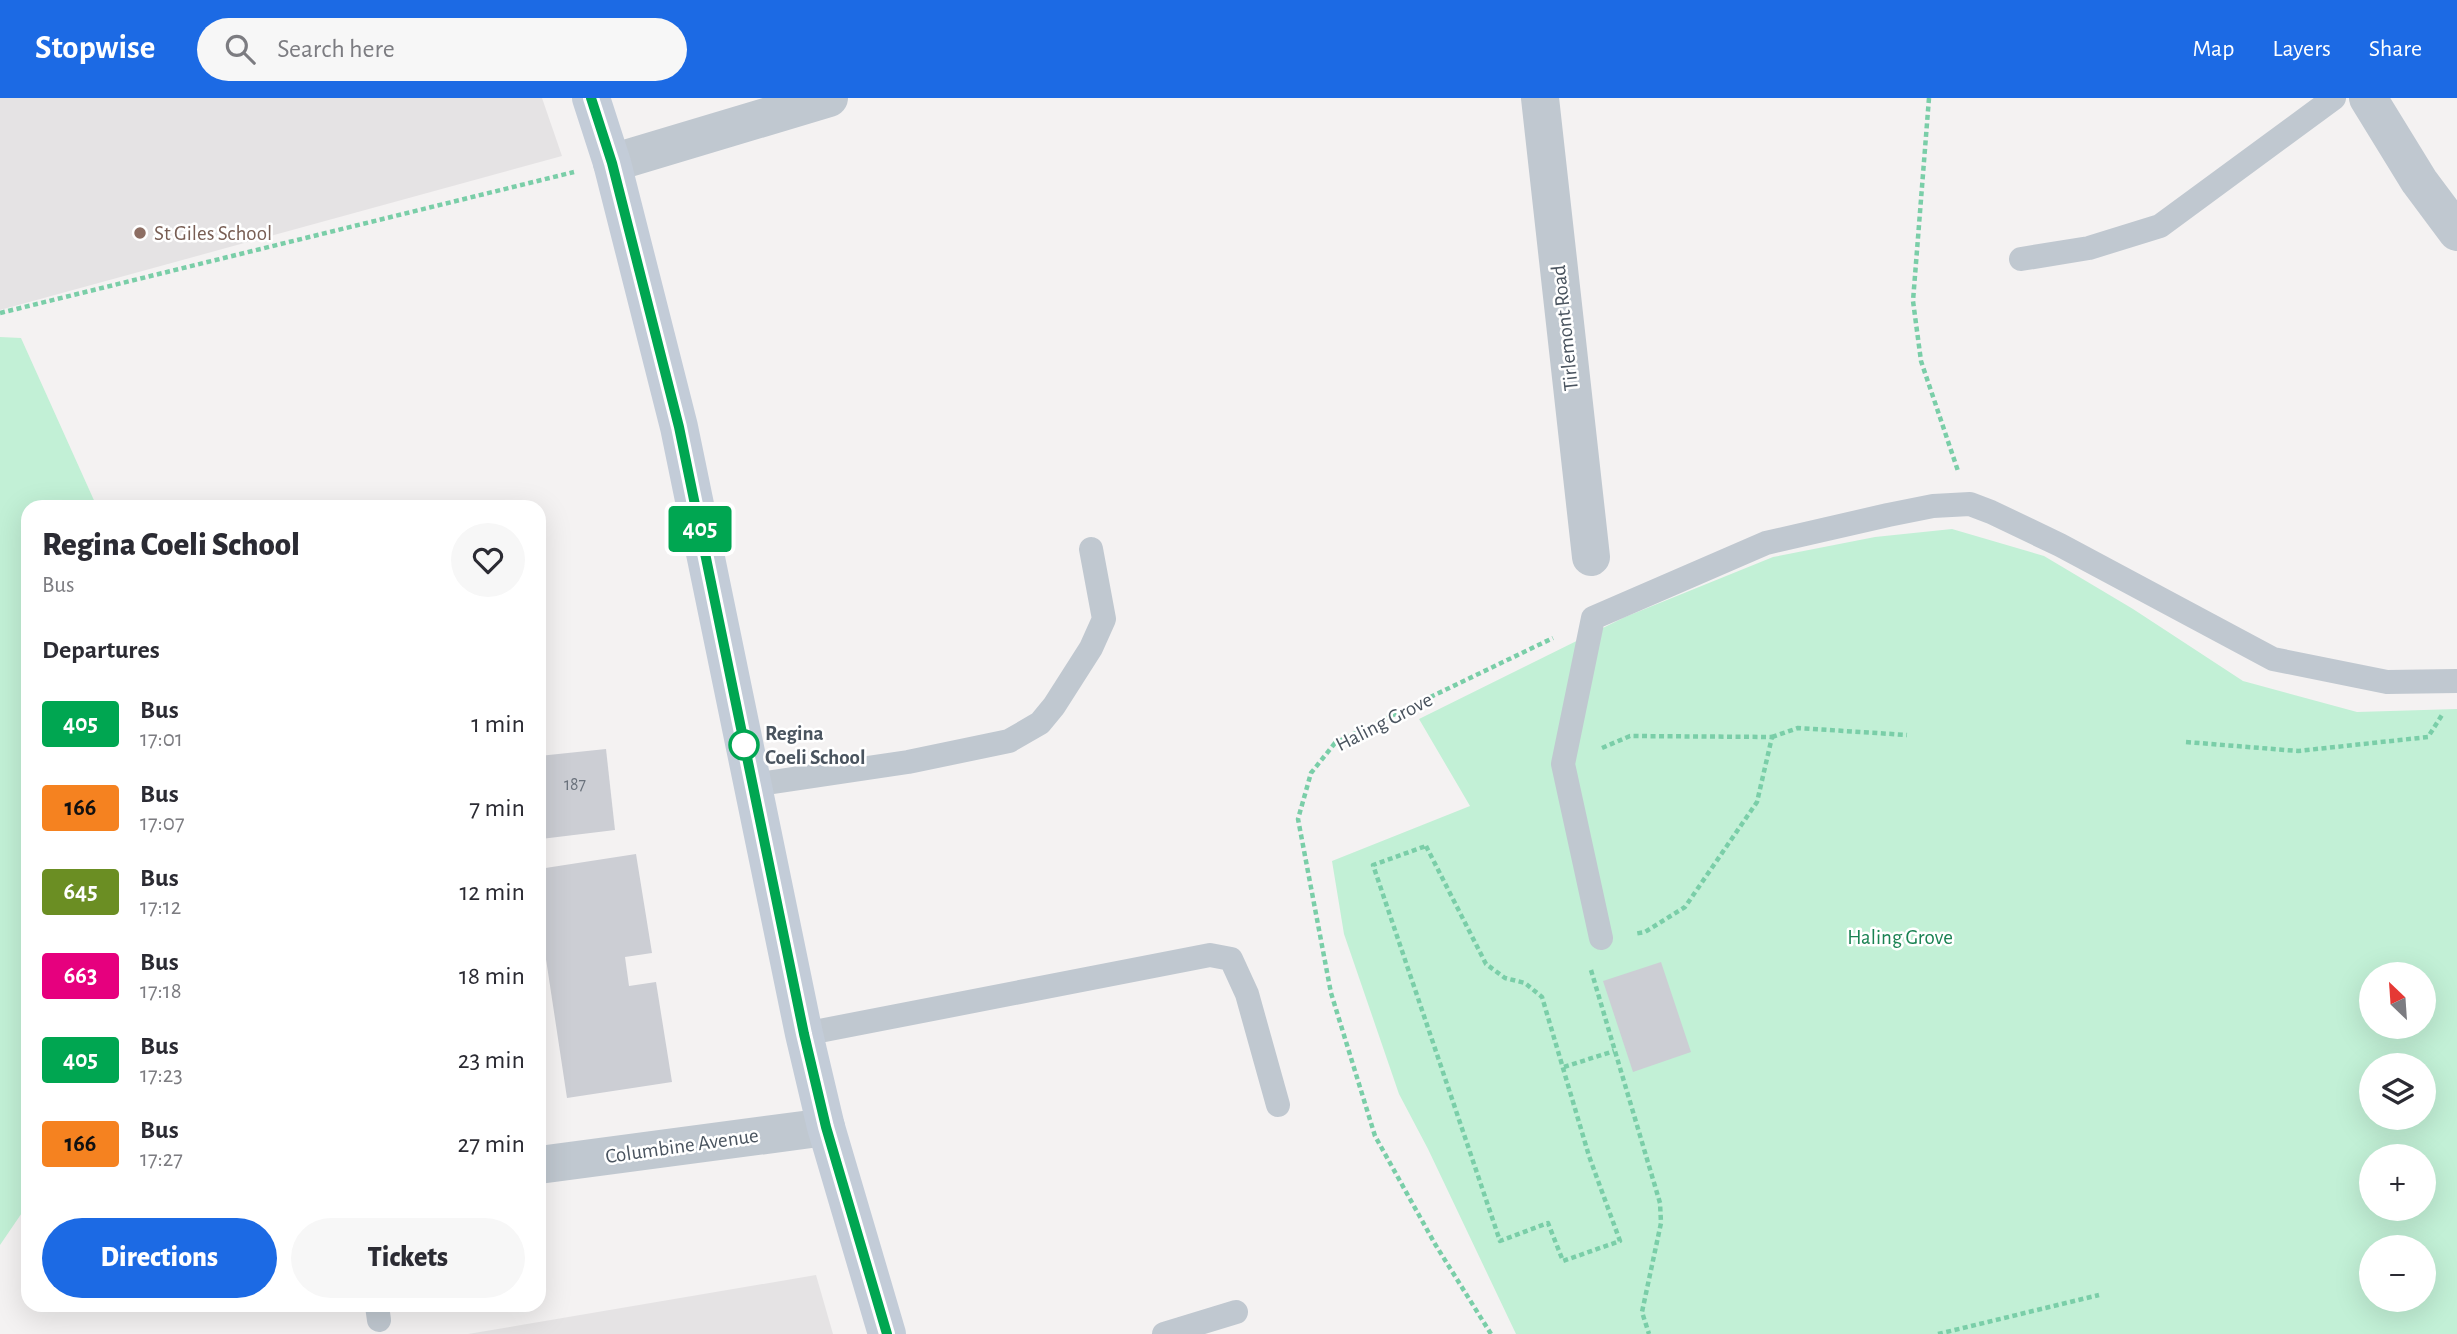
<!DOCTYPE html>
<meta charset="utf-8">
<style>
body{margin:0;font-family:"Alegreya Sans",sans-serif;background:#f7f7f7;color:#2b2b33;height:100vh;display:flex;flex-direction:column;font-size:26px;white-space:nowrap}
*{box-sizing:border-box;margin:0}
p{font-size:23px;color:#7c7c81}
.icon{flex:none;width:38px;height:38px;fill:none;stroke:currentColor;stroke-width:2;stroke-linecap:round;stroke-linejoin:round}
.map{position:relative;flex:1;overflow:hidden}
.side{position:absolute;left:21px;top:402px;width:525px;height:812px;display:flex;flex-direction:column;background:#fff;border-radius:21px;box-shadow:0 7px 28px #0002}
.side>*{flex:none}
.badge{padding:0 14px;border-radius:5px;font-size:24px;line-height:46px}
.needle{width:46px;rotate:335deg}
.buttons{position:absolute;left:2359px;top:864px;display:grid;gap:14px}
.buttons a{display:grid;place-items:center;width:77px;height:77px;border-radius:50%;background:#fff;box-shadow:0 7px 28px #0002;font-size:35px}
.map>.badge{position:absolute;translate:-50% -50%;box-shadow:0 0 0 4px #fff}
h2{padding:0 21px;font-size:26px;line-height:63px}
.round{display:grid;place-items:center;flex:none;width:74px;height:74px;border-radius:37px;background:#f7f7f7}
.head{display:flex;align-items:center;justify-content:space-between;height:119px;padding:0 21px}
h1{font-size:33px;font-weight:800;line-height:52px}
.cta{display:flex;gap:14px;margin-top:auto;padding:14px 21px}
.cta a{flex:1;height:80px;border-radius:42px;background:#1c6ae4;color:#fff;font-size:28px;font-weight:800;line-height:80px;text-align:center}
.cta a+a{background:#f7f7f7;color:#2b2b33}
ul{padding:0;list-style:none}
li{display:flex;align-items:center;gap:21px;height:84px;padding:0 21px}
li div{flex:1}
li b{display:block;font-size:26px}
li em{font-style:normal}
li .badge{min-width:77px;font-weight:700;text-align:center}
header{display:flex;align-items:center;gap:42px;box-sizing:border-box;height:98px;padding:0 35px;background:#1c6ae4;color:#fff}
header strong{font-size:33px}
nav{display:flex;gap:38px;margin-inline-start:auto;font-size:24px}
.search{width:490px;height:63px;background:#f7f7f7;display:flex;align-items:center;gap:18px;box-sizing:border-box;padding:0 24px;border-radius:38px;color:#7c7c81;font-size:26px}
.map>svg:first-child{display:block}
.education{fill:#e5e3e4}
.green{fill:#c2f0d6;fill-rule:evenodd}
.building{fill:#ccced4}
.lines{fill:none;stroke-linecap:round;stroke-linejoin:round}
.path{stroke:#7acea8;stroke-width:4.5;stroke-dasharray:5 3.5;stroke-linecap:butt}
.lane{stroke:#c0c8d0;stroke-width:24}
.street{stroke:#c0c8d0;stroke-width:38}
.secondary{stroke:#c3ccd8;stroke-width:38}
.line-casing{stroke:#fff;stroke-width:16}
.line{stroke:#00a651;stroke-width:10}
.education-dot{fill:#8d6e63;stroke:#fff;stroke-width:2.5}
.stop-dot{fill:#fff;stroke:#00a651;stroke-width:3.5}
.labels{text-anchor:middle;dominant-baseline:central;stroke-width:5;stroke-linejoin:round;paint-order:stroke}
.number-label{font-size:18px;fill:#6a727c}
.education-label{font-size:21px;fill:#785e54;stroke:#fff;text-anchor:start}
.street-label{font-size:21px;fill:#4a545f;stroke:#fff}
.stop-label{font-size:21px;font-weight:bold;fill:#4a545f;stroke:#fff;text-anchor:start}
.park-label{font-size:21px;fill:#198252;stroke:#fff}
</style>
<header>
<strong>Stopwise</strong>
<div class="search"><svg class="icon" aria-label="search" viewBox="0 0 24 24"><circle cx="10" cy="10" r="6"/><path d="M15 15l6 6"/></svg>Search here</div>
<nav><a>Map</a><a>Layers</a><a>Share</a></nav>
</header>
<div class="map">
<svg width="2457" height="1236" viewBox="0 0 2457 1236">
<rect width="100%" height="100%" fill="#f4f2f2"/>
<g class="education">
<polygon points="0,0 542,0 562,58 0,212"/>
<polygon points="816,1177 833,1236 468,1236"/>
</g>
<g class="green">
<polygon points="0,239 21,240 97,409 28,410 28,1106 0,1147"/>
<path d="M 1952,431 L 2044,458 L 2133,511 L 2243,583 L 2357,614 L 2457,611 L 2457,1236 L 1516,1236 L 1428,1051 L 1399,996 L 1344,836 L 1332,763 L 1470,708 L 1419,621 L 1625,519 L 1773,459 L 1875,439 ZM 2371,877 L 2424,877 L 2424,929 L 2371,929 ZM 2371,968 L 2424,968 L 2424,1020 L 2371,1020 ZM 2371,1059 L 2424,1059 L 2424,1111 L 2371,1111 ZM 2371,1150 L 2424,1150 L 2424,1202 L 2371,1202 Z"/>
</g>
<g class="building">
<polygon points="606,651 615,732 541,741 539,658"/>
<polygon points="636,756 652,855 625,859 629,888 656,884 672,984 567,1000 539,815 539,771"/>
<polygon points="1661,864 1691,954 1633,974 1603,883"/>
</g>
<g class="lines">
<g class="path">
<polyline points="1929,0 1913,203 1921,263 1958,373"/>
<polyline points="0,215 574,74"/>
<polyline points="1772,639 1798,630 1907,637"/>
<polyline points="2186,644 2298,653 2428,639 2442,617"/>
<polyline points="1602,650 1630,638 1772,639 1757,704 1685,809 1645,834 1634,836"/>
<polygon points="1426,748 1486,866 1505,880 1525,885 1542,899 1589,1058 1620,1143 1563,1163 1548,1125 1500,1143 1373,767"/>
<polyline points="1591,872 1660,1105 1661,1125 1642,1214 1649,1236"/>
<polyline points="1564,969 1614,953"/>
<polyline points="1491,1236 1435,1146 1375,1038 1331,895 1298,721 1311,675 1335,645 1553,540"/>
<polyline points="1938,1236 2099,1197"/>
</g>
<g class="lane">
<polyline points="2021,161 2089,150 2160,128 2334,0"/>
<polyline points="752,687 908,664 1009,643 1040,625 1054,608 1091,550 1104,521 1091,451"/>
<polyline points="1601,840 1563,666 1593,520 1766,445 1888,417 1933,408 1970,406 1991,414 2060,447 2273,561 2387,584 2457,583"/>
<polyline points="804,936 1210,857 1231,861 1247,896 1278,1007"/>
<polyline points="377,1208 379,1222"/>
<polyline points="1164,1236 1236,1214"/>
</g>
<g class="street">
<polyline points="1540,0 1591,459"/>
<polyline points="2368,0 2419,83 2457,134"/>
<polyline points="612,65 829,0"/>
<polyline points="539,1067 826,1029"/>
</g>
<polyline class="secondary" points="591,0 612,65 679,329 804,936 826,1029 887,1236"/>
</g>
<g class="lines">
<defs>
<polyline id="line" points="591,0 612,65 679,329 804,936 826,1029 887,1236"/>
</defs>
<use href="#line" class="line-casing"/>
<use href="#line" class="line"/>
</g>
<circle class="education-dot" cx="140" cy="135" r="7"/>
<circle class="stop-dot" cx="744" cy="647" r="14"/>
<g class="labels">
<g class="number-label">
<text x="575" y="687">187</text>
</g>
<g class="education-label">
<text x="154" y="135">St Giles School</text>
</g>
<g class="street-label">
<text transform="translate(1565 230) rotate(-96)">Tirlemont Road</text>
<text transform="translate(1384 624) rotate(-27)">Haling Grove</text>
<text transform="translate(682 1048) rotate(-8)">Columbine Avenue</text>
</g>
<g class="stop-label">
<text x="765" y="635">Regina<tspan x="765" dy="24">Coeli School</tspan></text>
</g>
<g class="park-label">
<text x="1900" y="839">Haling Grove</text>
</g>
</g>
</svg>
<div class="buttons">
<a><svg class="needle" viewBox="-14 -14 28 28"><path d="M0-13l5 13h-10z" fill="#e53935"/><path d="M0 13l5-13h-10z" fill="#7c7c81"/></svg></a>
<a><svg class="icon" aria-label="layers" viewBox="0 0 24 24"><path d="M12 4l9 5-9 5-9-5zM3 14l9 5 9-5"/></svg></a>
<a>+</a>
<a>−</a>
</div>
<b class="badge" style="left:700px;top:431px;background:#00a651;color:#fff">405</b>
<section class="side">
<div class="head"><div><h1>Regina Coeli School</h1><p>Bus</p></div><a class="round"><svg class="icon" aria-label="heart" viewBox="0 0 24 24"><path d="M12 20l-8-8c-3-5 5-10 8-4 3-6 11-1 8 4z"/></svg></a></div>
<h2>Departures</h2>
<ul>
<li><span class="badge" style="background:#00a651;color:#fff">405</span><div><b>Bus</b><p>17:01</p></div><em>1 min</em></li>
<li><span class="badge" style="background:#f58220;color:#111">166</span><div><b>Bus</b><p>17:07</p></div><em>7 min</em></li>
<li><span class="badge" style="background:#6b8e23;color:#fff">645</span><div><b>Bus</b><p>17:12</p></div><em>12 min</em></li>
<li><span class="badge" style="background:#e6007e;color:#fff">663</span><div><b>Bus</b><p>17:18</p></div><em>18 min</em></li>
<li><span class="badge" style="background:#00a651;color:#fff">405</span><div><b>Bus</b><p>17:23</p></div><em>23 min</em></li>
<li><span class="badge" style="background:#f58220;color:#111">166</span><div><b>Bus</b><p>17:27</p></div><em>27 min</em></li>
</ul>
<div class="cta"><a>Directions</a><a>Tickets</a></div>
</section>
</div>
